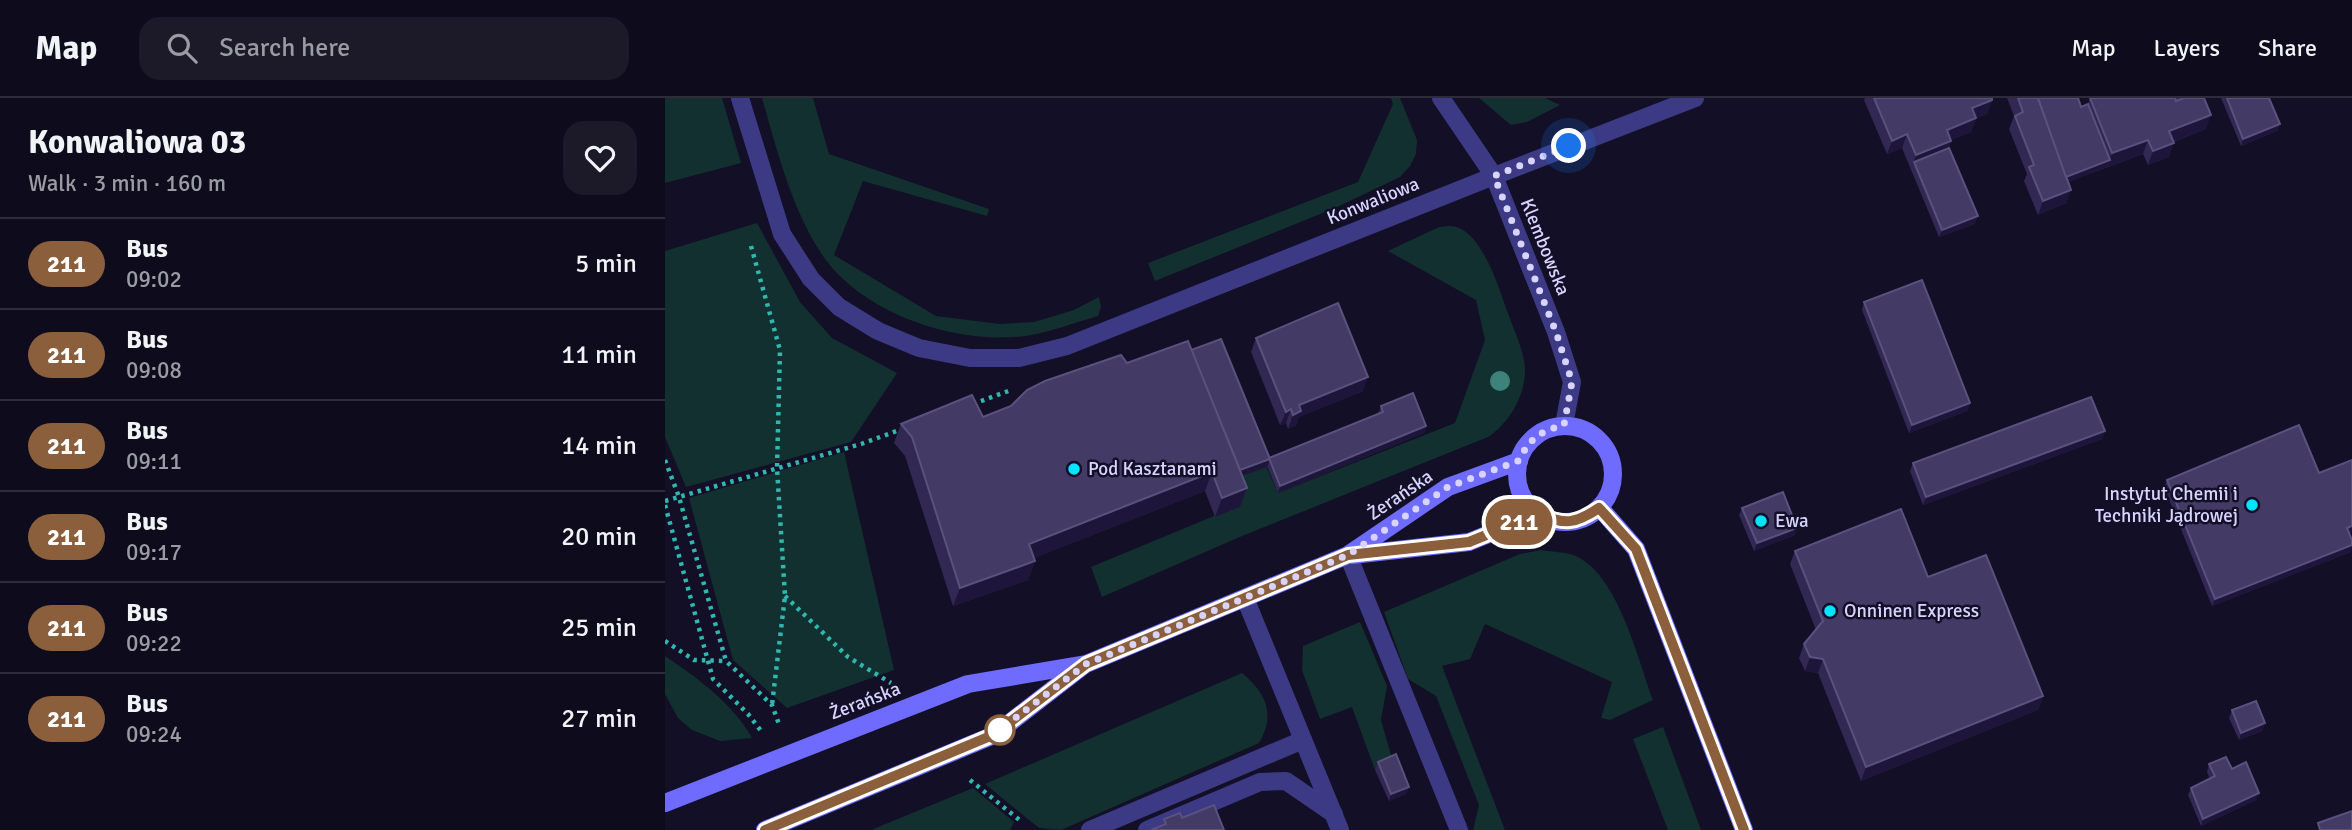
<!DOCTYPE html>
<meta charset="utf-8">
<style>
body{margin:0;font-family:Signika,sans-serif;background:#1c1929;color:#f1f3f6;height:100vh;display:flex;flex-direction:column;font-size:26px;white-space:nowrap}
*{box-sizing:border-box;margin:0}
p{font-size:23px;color:#9b9ba3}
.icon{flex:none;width:38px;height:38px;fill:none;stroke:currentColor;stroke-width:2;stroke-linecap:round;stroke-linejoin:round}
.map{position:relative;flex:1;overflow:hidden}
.panel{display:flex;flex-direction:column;background:#0e0b1c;width:665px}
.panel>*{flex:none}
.badge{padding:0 14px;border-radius:23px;font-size:24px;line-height:46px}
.you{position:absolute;width:35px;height:35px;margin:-18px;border:5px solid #fff;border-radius:50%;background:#1a73e8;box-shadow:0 0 0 10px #1a73e833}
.map>.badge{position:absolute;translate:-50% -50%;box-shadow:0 0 0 4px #fff}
.round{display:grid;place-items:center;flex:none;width:74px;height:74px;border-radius:21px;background:#1c1929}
.summary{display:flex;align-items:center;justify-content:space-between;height:119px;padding:0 28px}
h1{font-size:33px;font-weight:700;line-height:52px}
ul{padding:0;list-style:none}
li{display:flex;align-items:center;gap:21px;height:91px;padding:0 28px;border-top:2px solid #2e2b3b}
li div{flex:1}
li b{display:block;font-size:26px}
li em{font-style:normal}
li .badge{min-width:77px;font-weight:700;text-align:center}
header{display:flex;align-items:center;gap:42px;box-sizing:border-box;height:98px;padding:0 35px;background:#0e0b1c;border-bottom:2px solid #2e2b3b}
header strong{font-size:33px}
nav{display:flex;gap:38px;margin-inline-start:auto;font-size:24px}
.search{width:490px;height:63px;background:#1c1929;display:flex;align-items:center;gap:18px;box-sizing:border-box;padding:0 24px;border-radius:21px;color:#9b9ba3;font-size:26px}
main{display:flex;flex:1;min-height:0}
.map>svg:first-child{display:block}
.green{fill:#12302f}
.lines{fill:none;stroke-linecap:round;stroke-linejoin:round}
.path{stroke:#2fb8b0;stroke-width:4.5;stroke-dasharray:3.5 5;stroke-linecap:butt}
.lane{stroke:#3d3a85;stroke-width:18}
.street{stroke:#3d3a85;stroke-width:18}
.secondary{stroke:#6f6bff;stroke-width:18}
.tree{fill:#3d827b}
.wall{fill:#312854}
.shaded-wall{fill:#1d163a}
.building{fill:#433a66;stroke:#5a527e;stroke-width:2}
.line-casing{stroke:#fff;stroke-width:16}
.line{stroke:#8b5e3c;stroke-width:10}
.walk{stroke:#d9d4ff;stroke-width:7;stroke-dasharray:0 12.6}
.poi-dot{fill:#00e5ff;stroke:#130f26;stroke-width:2.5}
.stop-dot{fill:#fff;stroke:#8b5e3c;stroke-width:3.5}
.labels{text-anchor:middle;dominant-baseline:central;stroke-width:5;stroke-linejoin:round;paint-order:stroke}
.street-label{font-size:19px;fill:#d9d4ff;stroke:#130f26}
.poi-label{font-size:19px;fill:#d9d4ff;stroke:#130f26;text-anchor:start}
</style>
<header>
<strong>Map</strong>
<div class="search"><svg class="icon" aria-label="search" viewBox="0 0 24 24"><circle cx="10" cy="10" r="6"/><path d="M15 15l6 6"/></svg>Search here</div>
<nav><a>Map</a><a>Layers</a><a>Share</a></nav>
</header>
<main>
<section class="panel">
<div class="summary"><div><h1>Konwaliowa 03</h1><p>Walk · 3 min · 160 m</p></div><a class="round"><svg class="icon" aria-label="heart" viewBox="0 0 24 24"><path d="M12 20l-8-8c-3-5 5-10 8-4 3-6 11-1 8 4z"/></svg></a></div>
<ul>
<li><span class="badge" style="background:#8b5e3c;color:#fff">211</span><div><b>Bus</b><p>09:02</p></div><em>5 min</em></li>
<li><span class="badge" style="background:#8b5e3c;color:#fff">211</span><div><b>Bus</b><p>09:08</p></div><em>11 min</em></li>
<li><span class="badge" style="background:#8b5e3c;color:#fff">211</span><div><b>Bus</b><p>09:11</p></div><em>14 min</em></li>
<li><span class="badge" style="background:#8b5e3c;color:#fff">211</span><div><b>Bus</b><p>09:17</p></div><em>20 min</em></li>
<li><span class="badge" style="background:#8b5e3c;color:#fff">211</span><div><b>Bus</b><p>09:22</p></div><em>25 min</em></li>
<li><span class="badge" style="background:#8b5e3c;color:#fff">211</span><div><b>Bus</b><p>09:24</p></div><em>27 min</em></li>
</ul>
</section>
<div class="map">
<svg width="1687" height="732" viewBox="0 0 1687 732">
<rect width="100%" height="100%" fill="#130f26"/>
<g class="green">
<polygon points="0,0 57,0 76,65 0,85"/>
<path d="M 97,0 L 148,0 L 164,56 L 324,111 L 322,118 L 198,83 L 169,157 L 271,218 L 335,226 L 369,224 L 409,212 L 434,199 L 436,209 L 433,218 C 409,225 385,234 361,238 C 291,247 196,216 156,155 C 126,109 112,52 97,0 Z"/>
<polygon points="726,0 735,0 752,42 751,56 745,68 735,79 670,110 490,183 483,165 693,84 728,6"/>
<polygon points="814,0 880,0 895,7 862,24 846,27"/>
<polygon points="92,125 135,204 167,240 232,275 186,344 21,389 0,339 0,153"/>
<path d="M 784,128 C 817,128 834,192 844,218 C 850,235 861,257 860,275 C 859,300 843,326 823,339 L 577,438 L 437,499 L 426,469 L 549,418 L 565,382 L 601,368 L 613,395 L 790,325 L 820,242 L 811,202 L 723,153 L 774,129 Z"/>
<polygon points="179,354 229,572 122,610 68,562 24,400"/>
<path d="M 876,452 C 888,454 903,454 913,459 C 954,480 973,562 988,602 L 945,622 L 936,620 L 947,584 L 820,526 L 805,561 L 777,568 L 840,732 L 808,732 L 814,707 L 771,598 L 743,581 L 719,514 L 855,456 Z"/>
<polygon points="695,524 722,588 716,622 728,664 710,672 687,609 655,621 637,572 638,548"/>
<path d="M 0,558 C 33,580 67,605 87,640 L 55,643 L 27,632 L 13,620 L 0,596 Z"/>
<path d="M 577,575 C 601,595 611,616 594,645 L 396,732 L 374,730 L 320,686 Z"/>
<polygon points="998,629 1036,732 1003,732 968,641"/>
<polygon points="308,690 349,724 345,732 206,732"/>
</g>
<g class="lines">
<g class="path">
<polyline points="86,148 115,252 112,370 120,498 107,607"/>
<polyline points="308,306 346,292"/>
<polyline points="0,362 14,399 61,563 107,607 115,629"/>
<polyline points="0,403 196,346 237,331"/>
<polyline points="0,407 48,581 83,616 97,634"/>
<polyline points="120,498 183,559 226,585"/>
<polyline points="0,543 29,562 61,563"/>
<polyline points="305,682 357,724"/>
</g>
<g class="lane">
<polyline points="683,457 794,732"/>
<polyline points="580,500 675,732"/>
<polyline points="425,732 638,642"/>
<polyline points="482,732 595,684 621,683 669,716"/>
</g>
<g class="street">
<polyline points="75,0 117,136 146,181 174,209 213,233 254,250 305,260 354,260 402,248 829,78 1030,0"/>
<polyline points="776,0 829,78 891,234 907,284 899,327"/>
</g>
<g class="secondary">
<circle cx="900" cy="376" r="48"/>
<polyline points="935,410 971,451 1079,732"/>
<polyline points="687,457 804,444 873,416"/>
<polyline points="0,705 303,586 421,566 683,457 783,389 854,363"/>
<polyline points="100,732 329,637 418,568"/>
</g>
</g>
<circle class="tree" cx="835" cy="283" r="10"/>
<g class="wall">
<polygon points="1200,0 1327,0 1327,2 1322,16 1311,20 1306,34 1286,42 1284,50 1310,126 1274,139 1237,50 1222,56 1199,2"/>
<polygon points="1342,0 1413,0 1416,9 1423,6 1425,0 1539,0 1541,31 1508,44 1504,59 1483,67 1478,56 1403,84 1406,92 1401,105 1373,117 1359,83 1362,76 1344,31 1349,18"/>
<polygon points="1556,0 1604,0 1615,26 1612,33 1576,48"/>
<polygon points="1199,204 1305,305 1302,313 1244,335 1197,212"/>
<polygon points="591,240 698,293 634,319 631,327 623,331 621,325 615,327 586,254"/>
<polygon points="526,252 604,360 713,316 716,308 761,328 759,335 613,395 602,368 577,377 582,390 575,409 550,419 540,393 369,460 370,463 363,482 288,508 240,358 229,345 236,326 318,319 462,265"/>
<polygon points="1440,333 1437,341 1258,407 1245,373 1248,365"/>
<polygon points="1654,375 1687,434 1684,435 1686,454 1547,508 1499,389 1502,382"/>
<polygon points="1077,410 1130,437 1089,453 1074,417"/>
<polygon points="1130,453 1263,479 1378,598 1373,612 1196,683 1153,575 1140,573 1134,560 1139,546 1151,532 1125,466"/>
<polygon points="1567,612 1600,625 1597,633 1574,642 1564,620"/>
<polygon points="713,664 744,689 741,696 724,703 710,672"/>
<polygon points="1544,666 1567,671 1591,702 1536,728 1523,697 1526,690 1545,681 1542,674"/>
</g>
<g class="shaded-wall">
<polygon points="1327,2 1322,16 1302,23 1307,10"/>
<polygon points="1546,17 1541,31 1499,47 1504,33"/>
<polygon points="1311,20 1306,34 1277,46 1282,32"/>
<polygon points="1615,26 1612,33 1576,48 1578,41"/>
<polygon points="1242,36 1237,50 1222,56 1227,43"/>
<polygon points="1483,42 1478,56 1442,69 1447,55"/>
<polygon points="1286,43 1281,57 1249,64 1246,71 1251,57"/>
<polygon points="1509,45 1504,59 1483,67 1488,53"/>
<polygon points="1445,62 1442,69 1395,88 1398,80"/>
<polygon points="1406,92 1401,105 1373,117 1378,103"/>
<polygon points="1313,118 1310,126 1274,139 1277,132"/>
<polygon points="703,279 698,293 634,319 631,327 623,331 628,317 634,307"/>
<polygon points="1305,305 1302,313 1244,335 1247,327"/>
<polygon points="626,311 621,325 615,327 621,314"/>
<polygon points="761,328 759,335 613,395 615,388"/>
<polygon points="1440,333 1437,341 1258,407 1261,399"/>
<polygon points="605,361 602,369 565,382 567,374"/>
<polygon points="547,374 540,393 357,465 364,446"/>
<polygon points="582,390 575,409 550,419 557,400"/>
<polygon points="1687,428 1687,434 1679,437 1682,430"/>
<polygon points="1132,430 1130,437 1089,453 1092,445"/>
<polygon points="1687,447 1686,454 1547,508 1550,501"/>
<polygon points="370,463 363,482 288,508 295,490"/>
<polygon points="1145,559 1158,561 1153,575 1140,573"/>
<polygon points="1378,598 1373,612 1196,683 1201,669"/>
<polygon points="1600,625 1597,633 1574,642 1576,635"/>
<polygon points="744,689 741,696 724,703 726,696"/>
<polygon points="1594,695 1591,702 1536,728 1538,721"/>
</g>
<g class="building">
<polygon points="1209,0 1327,0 1327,2 1307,10 1311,20 1282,32 1286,43 1251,57 1242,36 1227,43"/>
<polygon points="1353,0 1373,0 1406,92 1378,103 1364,69 1369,67 1350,18 1358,14"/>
<polygon points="1373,0 1413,0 1416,9 1423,6 1445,62 1401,79"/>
<polygon points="1425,0 1510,0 1511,3 1519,0 1539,0 1546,17 1504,33 1509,45 1488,53 1483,42 1447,55"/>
<polygon points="1562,0 1604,0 1615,26 1578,41"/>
<polygon points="1284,50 1313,118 1277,132 1249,64"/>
<polygon points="1257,182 1305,305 1247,327 1199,204"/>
<polygon points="673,205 703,279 634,307 636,313 628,317 626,311 621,314 591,240"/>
<polygon points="556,241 605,361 575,372 526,252"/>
<polygon points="523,243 582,390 557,400 547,374 364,446 370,463 295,490 247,339 236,326 307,297 318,319 346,308 362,292 380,283 456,257 462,265"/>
<polygon points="748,295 761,328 615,388 604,360 718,314 716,308"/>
<polygon points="1426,299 1440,333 1261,399 1248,365"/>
<polygon points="1634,327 1654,375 1687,362 1687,428 1682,430 1687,442 1687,447 1550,501 1502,382"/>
<polygon points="1118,394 1132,430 1092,445 1077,410"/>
<polygon points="1236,411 1263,479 1321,457 1378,598 1201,669 1158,561 1145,559 1139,546 1158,523 1130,453"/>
<polygon points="1591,603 1600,625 1576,635 1567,612"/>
<polygon points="731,656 744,689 726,696 713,664"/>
<polygon points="1561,659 1567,671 1581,664 1594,695 1538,721 1526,690 1550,678 1544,666"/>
<polygon points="549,707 559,732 486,732 501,726 499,721 515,715 517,720"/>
<polygon points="1687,713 1687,732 1655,732 1653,725"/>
</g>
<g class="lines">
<defs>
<path id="line" d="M 100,732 L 328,637 L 421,566 L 657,468 L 683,457 L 804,444 L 873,416 C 900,427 910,426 934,410 L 971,451 L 1079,732"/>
</defs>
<use href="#line" class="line-casing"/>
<use href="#line" class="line"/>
<path class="walk" d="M 335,632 L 328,637 L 421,566 L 683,457 L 783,389 L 853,363 C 866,340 873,334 899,327 L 907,284 L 891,234 L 829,78 L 904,48"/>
</g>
<g class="poi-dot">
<circle cx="409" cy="371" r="7"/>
<circle cx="1587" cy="407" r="7"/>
<circle cx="1096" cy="423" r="7"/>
<circle cx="1165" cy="513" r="7"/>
</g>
<circle class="stop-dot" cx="335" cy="632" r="14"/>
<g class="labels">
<g class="street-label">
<text transform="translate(708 103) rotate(-22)">Konwaliowa</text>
<text transform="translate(880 149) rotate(68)">Klembowska</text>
<text transform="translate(735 397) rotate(-34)">Żerańska</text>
<text transform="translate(200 603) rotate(-21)">Żerańska</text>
</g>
<g class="poi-label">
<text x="423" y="371">Pod Kasztanami</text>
<text x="1573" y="396" text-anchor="end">Instytut Chemii i<tspan x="1573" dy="22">Techniki Jądrowej</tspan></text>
<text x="1110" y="423">Ewa</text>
<text x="1179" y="513">Onninen Express</text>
</g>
</g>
</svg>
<div class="you" style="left:904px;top:48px"></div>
<b class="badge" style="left:854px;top:424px;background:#8b5e3c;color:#fff">211</b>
</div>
</main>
